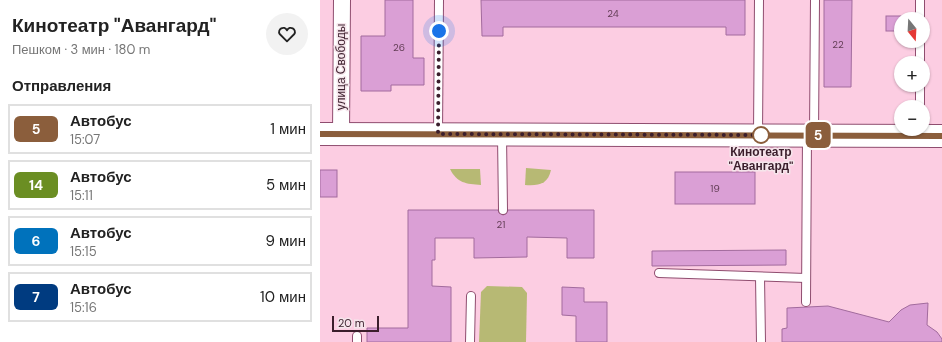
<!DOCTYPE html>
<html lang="ru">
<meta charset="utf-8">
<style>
body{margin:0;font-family:"DM Sans",sans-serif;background:#f2f2f2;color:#222;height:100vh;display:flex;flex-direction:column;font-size:15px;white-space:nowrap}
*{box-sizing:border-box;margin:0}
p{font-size:13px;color:#767676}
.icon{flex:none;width:22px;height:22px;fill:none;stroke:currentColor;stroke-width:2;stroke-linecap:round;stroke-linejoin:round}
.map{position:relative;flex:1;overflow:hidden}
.panel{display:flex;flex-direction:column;background:#fff;width:320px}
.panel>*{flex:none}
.badge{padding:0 8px;border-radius:6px;font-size:14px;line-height:26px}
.needle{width:26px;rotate:162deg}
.controls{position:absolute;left:574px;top:12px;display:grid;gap:8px}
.controls a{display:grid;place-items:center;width:36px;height:36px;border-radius:50%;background:#fff;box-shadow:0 1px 3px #0004;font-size:20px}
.scale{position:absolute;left:12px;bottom:10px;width:47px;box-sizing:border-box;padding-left:4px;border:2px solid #3b1e2c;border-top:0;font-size:11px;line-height:14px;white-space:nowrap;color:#3b1e2c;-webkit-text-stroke:3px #f5e5eb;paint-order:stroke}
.you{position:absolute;width:20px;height:20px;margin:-10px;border:3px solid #fff;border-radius:50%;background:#1a73e8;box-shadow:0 0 0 6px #1a73e833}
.map>.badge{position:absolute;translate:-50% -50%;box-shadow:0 0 0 2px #fff}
h2{padding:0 12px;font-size:15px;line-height:36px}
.round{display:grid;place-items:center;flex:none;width:42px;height:42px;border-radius:21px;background:#f2f2f2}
.head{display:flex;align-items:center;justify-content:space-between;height:68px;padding:0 12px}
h1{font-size:19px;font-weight:700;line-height:30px}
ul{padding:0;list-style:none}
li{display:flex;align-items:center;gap:12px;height:50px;margin:0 8px 6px;padding:0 4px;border:2px solid #e0e0e0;border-radius:0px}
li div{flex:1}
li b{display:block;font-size:15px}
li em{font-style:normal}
li .badge{min-width:44px;font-weight:700;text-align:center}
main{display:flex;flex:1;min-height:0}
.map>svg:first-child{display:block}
.green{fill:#b7b974}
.building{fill:#da9fd5;stroke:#a26b9d}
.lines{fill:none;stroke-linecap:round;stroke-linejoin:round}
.lane-casing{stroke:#8f4d6f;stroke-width:10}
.street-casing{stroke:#8f4d6f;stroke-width:18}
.secondary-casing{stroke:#8f4d6f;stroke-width:24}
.lane{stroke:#fff;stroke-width:8}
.street{stroke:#fff;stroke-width:16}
.secondary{stroke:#fff;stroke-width:22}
.line-casing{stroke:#fff;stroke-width:9}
.line{stroke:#8b5e3c;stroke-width:6}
.walk{stroke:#3b1e2c;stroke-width:4;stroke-dasharray:0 7.2}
.stop-dot{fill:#fff;stroke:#8b5e3c;stroke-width:2}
.labels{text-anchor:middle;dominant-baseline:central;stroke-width:3;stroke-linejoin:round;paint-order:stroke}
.number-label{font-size:10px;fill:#633e56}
.street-label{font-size:12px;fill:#3b1e2c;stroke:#f5e5eb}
.stop-label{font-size:12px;font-weight:bold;fill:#3b1e2c;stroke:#f5e5eb}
</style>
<main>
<section class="panel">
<div class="head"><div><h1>Кинотеатр &quot;Авангард&quot;</h1><p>Пешком · 3 мин · 180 m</p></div><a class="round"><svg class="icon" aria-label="heart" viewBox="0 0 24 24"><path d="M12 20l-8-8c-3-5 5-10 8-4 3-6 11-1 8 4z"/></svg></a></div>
<h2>Отправления</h2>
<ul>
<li><span class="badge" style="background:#8b5e3c;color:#fff">5</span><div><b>Автобус</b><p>15:07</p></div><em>1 мин</em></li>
<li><span class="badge" style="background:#6b8e23;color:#fff">14</span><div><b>Автобус</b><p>15:11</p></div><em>5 мин</em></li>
<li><span class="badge" style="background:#0072bc;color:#fff">6</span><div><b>Автобус</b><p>15:15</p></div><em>9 мин</em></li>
<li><span class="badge" style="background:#003b80;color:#fff">7</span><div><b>Автобус</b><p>15:16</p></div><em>10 мин</em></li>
</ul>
</section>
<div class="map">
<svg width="622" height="342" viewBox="0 0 622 342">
<rect width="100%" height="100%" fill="#fccde2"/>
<g class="green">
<path d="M 206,168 L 231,170 C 228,184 219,186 205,185 Z"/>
<path d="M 130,169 L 160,169 L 161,185 C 146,184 137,183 130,169 Z"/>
<polygon points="167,286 202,287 207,293 206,342 159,342 161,292"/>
</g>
<g class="building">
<polygon points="65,0 93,0 93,58 104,58 104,85 71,85 71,91 41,91 41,36 65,36"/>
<polygon points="161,0 425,0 425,35 406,35 406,27 183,27 183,36 162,36"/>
<polygon points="504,0 532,0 531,87 504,87"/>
<rect x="566" y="16" width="15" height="15"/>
<rect x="0" y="170" width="17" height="27"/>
<rect x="355" y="172" width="80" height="32"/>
<polygon points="88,210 178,210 179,213 183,215 186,214 188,210 274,210 274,258 247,258 247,238 207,237 207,257 154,258 154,238 115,238 115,260 112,260 112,286 131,287 131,342 47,342 47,328 88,328"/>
<polygon points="466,250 466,265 332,266 332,251"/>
<polygon points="242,287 264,288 264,302 287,302 287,342 256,342 256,316 242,315"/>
<polygon points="608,303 607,325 617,332 622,339 622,342 462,342 462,329 467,328 467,308 508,306 569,322 581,310 590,305"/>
</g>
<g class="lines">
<defs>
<g id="lane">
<polyline points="600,19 600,0"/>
<polyline points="600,63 600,41"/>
<polyline points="600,107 600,85"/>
<polyline points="118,133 119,0"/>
<polyline points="438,134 439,0"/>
<polyline points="494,134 495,0"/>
<polyline points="182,136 183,210"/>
<polyline points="339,273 486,278"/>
<polyline points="440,277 441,342"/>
<polyline points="486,302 487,136"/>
<polyline points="37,342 37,336"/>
<polyline points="150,342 151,296"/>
</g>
<polyline id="street" points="21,134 22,0"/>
<polyline id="secondary" points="0,134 622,136"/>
</defs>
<use href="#lane" class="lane-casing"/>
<use href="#street" class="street-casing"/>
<use href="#secondary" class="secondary-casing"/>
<use href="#lane" class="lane"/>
<use href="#street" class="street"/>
<use href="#secondary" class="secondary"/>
</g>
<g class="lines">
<defs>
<polyline id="line" points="0,134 622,136"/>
</defs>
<use href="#line" class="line-casing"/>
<use href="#line" class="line"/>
<polyline class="walk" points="119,31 118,134 441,135"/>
</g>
<circle class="stop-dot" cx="441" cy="135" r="8"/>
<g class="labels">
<g class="number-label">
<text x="293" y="13">24</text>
<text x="518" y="44">22</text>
<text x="79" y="47">26</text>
<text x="395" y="188">19</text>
<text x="181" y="224">21</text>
</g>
<g class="street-label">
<text transform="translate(21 67) rotate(-90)">улица Свободы</text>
</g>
<g class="stop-label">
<text x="441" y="152">Кинотеатр<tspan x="441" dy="14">"Авангард"</tspan></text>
</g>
</g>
</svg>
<div class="controls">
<a><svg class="needle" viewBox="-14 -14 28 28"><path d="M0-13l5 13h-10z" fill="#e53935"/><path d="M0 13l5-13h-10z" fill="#767676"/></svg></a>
<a>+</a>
<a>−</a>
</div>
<div class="scale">20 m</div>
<div class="you" style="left:119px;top:31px"></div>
<b class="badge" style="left:498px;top:135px;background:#8b5e3c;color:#fff">5</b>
</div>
</main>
